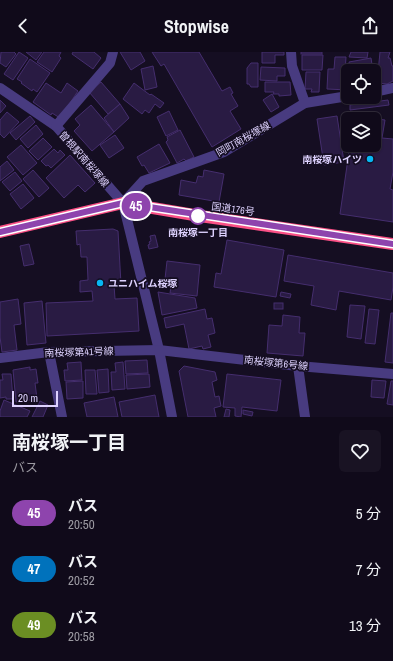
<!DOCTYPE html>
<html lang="ja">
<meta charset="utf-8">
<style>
body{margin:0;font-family:"Archivo Narrow","Noto Sans JP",sans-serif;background:#191323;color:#f1f3f6;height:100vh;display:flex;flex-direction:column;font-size:15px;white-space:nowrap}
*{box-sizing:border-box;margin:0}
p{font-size:13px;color:#9c9aa2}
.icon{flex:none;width:22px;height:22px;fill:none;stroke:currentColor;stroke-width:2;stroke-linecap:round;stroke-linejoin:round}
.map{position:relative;height:365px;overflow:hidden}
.details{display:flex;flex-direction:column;background:#100a1a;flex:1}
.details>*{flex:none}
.badge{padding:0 8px;border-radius:13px;font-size:14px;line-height:26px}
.buttons{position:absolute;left:341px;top:12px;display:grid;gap:8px}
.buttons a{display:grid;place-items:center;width:40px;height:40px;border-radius:6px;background:#100a1a;box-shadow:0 1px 3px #0004,0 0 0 1px #302b39;font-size:20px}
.scale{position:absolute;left:12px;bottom:10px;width:46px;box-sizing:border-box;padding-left:4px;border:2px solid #ddd1fe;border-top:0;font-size:11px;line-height:14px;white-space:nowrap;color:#ddd1fe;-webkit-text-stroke:3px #150e22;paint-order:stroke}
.map>.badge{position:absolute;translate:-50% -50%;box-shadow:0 0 0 2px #fff}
.round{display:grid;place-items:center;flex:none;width:42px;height:42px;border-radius:6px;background:#191323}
.summary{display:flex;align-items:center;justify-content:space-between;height:68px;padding:0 12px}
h1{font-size:19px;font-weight:700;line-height:30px}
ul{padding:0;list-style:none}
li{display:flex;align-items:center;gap:12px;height:56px;padding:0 12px}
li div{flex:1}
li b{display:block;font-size:15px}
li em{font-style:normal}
li .badge{min-width:44px;font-weight:700;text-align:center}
header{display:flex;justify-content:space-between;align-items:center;height:52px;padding:0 12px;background:#100a1a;font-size:18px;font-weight:700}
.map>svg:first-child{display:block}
.building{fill:#291b43;stroke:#452e6e}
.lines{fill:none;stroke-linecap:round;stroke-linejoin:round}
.street{stroke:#483b80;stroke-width:10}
.highway{stroke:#fa5086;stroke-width:12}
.line-casing{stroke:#fff;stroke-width:9}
.line{stroke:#8e44ad;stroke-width:6}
.poi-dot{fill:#07b7f4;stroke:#150e22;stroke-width:1.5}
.stop-dot{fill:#fff;stroke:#8e44ad;stroke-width:2}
.labels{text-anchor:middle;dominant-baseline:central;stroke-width:3.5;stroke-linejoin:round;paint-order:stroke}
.street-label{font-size:10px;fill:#ddd1fe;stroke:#150e22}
.poi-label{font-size:10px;font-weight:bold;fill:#ddd1fe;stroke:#150e22;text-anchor:end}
.stop-label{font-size:10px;font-weight:bold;fill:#ddd1fe;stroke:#150e22}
</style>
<header><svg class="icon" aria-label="back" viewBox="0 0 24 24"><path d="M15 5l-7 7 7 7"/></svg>Stopwise<svg class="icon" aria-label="share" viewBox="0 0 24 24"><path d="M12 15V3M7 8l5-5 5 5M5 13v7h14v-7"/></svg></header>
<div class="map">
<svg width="393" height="365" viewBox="0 0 393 365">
<rect width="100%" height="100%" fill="#150e22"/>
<g class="building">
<polygon points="1,0 14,0 16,2 6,15 0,11"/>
<polygon points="19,0 28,6 13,28 4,22"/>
<polygon points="26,0 42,0 36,8"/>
<polygon points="44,0 61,0 59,4 61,6 52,20 37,10"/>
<polygon points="73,0 94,0 101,6 93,17 72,2"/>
<polygon points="120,0 140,0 145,9 131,18"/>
<polygon points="152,0 199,0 222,39 230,35 233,41 231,42 238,54 230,59 241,77 212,95 164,12 161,14"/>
<polygon points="262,0 284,0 284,3 275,3 275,11 262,11"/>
<rect x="301" y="0" width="21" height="2"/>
<polygon points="351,0 368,0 367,6 349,5"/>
<polygon points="380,0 390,0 388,6 390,6 392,14 393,14 393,29 387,32 377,31"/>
<polygon points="302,3 323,3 322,18 302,18"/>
<polygon points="335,5 346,5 345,19 348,19 348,38 327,37 328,17 334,17"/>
<polygon points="371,6 373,19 350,19 349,10"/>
<polygon points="30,7 50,21 37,40 33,37 32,39 21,31 22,30 17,27"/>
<polygon points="251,11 258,11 258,35 251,35 249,32 247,32 247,16"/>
<polygon points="153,14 157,35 145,38 141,17"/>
<polygon points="261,15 285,16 285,24 277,24 277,29 260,28"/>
<polygon points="306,20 320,20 319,40 311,40 312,37 305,37"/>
<polygon points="101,30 120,52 108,62 89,40"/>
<polygon points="265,30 290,30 291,43 279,44 279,42 273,42 274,40 265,40"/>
<polygon points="46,31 61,41 67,31 78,39 60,66 52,61 51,63 33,50"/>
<polygon points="134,31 150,43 151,42 164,51 160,56 155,52 149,61 145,58 142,62 123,47"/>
<polygon points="272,42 279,55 271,60 263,48"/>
<polygon points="0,48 6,54 0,61"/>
<polygon points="388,48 389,53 350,58 350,53"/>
<polygon points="120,52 129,66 114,80 104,66"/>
<polygon points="91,53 114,80 92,99 74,79 80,73 75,67"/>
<polygon points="169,59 178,78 166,84 157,65"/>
<polygon points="7,60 19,70 4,86 0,82 0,68"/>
<polygon points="30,64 35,70 16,88 10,81"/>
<polygon points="337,64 344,110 324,113 317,67"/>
<polygon points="354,64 385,68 382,86 393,87 393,120 390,137 393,138 393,170 340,162 350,93 374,93 374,67 354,67"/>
<polygon points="36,73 43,82 28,96 20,87"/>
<polygon points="180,78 194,105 186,109 184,107 177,111 166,90 168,88 167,85"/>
<polygon points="115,83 124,96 109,106 100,93"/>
<polygon points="43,86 52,95 38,108 29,99"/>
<polygon points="159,92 170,111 149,121 144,113 142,114 137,105"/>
<polygon points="21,93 37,111 23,123 7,105"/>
<polygon points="54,97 58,101 60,98 65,103 51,116 48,113 46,114 41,109"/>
<polygon points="70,103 95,131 85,140 78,133 64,146 46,126"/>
<polygon points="7,109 14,118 0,129 0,115"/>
<polygon points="33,118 49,136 39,145 23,127"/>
<polygon points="204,118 224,122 219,150 179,143 181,128 196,131 198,124 203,125"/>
<polygon points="15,120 22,129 10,139 2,130"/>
<polygon points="23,132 34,146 21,157 10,142"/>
<polygon points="113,177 118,179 121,232 114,233 115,247 137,246 139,279 47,284 46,251 93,249 92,239 80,240 80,229 88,228 87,205 81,205 80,192 77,193 76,179"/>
<polygon points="155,183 158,195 149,197 148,193 150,192 149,190 151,189 150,184"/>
<polygon points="227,188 284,198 276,245 214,235 216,221 221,222"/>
<polygon points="29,192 34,212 24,214 20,194"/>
<polygon points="288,203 393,221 393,235 391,248 339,239 336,258 311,253 314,234 284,229"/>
<polygon points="167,209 200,213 197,244 170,241 172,228 165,227"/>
<polygon points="158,240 195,246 197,256 162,263"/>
<polygon points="281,240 291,242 290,246 280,244"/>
<polygon points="18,247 21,272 14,273 17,298 2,300 0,285 0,250"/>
<polygon points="42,249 46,291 27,293 24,251"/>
<rect x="274" y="251" width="9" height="6"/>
<polygon points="350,253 365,254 361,287 347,285"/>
<polygon points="205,257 207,267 212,266 215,281 208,283 211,295 203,297 202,294 189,297 184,272 166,276 164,266"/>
<polygon points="369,257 379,258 375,292 365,291"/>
<polygon points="391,261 393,261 393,311 385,310"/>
<polygon points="283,263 300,265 299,281 305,281 303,304 267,301 269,273 282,274"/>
<polygon points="147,308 148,321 126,322 125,309"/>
<polygon points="81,310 82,328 65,329 64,318 68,318 67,311"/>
<polygon points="123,310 125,337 112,338 111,320 116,320 115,311"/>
<polygon points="184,314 215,320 217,328 212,330 215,345 219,344 221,354 214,356 216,365 188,365 179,319"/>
<polygon points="30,315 30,318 36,317 38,331 35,331 37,347 16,350 13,318"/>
<polygon points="108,317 109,340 99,341 97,318"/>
<polygon points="85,318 95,318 97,342 86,342"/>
<polygon points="2,322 11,322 13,347 6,347 6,345 0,346 0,328 3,328"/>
<polygon points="149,322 150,335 127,337 126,323"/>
<polygon points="227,322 281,328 277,359 242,355 241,365 235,364 235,356 223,355"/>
<polygon points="372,328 386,329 384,346 371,345"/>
<polygon points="83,329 83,346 67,347 66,330"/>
<polygon points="391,329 393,329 393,353 387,352"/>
<polygon points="155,343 159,365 122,365 119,350"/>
<polygon points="114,345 118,365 87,365 84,351"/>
<polygon points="4,348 30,359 27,365 0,365 0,359"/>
<polygon points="40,349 48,353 43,365 32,365"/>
<polygon points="226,357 230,358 229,365 224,365"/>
<polygon points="243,358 253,360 252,364 243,362"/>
</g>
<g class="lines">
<g class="street">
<polyline points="291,0 292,14 305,51"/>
<polyline points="0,36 56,74 123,151 159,298 172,365"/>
<polyline points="374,40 393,36"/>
<polyline points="56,74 110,11 113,0"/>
<polyline points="123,151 143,129 224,100 305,51 348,44"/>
<polyline points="49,300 62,365"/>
<polyline points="0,306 49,300 159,298 298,314 393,322"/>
<polyline points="298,314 305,365"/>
</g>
<polyline class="highway" points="0,180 123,151 200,164 393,192"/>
</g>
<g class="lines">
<defs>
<polyline id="line" points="0,180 123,151 393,192"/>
</defs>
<use href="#line" class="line-casing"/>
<use href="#line" class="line"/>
</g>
<g class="poi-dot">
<circle cx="370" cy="107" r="4"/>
<circle cx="100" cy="231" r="4"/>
</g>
<circle class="stop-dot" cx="198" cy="164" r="8"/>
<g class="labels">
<g class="street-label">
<text transform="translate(243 87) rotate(-29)">岡町南桜塚線</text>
<text transform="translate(84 107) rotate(49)">曽根駅南桜塚線</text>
<text transform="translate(233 157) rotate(8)">国道176号</text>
<text transform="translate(79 300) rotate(-2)">南桜塚第41号線</text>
<text transform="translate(276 311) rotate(6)">南桜塚第6号線</text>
</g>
<g class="poi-label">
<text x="362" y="107">南桜塚ハイツ</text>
<text x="108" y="231" text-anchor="start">ユニハイム桜塚</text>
</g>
<g class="stop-label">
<text x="198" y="180">南桜塚一丁目</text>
</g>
</g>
</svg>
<div class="buttons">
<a><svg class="icon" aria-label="locate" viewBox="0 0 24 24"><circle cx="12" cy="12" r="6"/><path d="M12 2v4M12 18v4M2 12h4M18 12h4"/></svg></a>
<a><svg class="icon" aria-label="layers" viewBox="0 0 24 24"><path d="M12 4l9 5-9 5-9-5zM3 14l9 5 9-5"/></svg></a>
</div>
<div class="scale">20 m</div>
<b class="badge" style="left:136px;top:154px;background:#8e44ad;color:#fff">45</b>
</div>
<section class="details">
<div class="summary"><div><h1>南桜塚一丁目</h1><p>バス</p></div><a class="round"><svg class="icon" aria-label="heart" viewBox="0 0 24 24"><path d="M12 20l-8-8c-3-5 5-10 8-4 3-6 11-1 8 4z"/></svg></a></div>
<ul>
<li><span class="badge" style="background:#8e44ad;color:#fff">45</span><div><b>バス</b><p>20:50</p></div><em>5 分</em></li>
<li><span class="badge" style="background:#0072bc;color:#fff">47</span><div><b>バス</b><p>20:52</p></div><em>7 分</em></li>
<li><span class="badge" style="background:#6b8e23;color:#fff">49</span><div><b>バス</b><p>20:58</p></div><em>13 分</em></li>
</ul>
</section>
